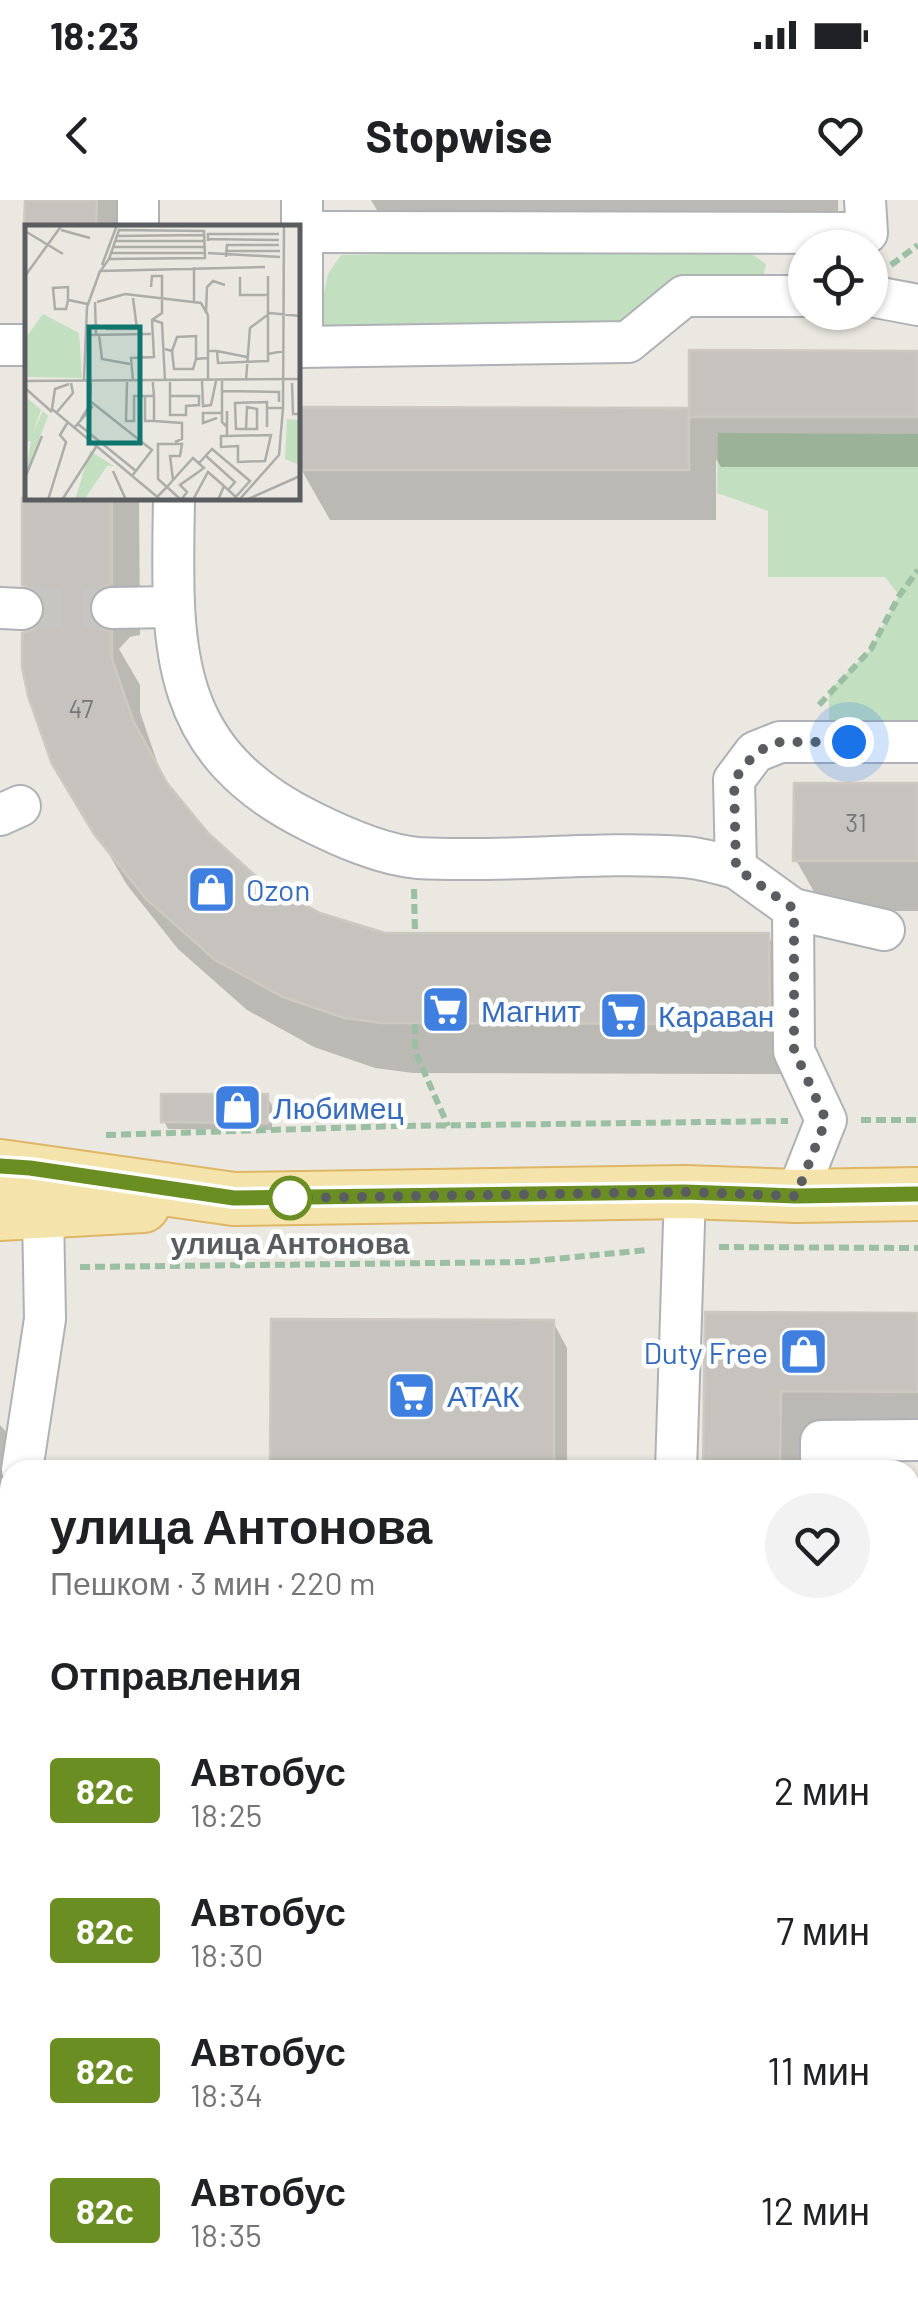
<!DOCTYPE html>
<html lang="ru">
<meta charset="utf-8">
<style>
body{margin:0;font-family:Barlow,sans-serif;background:#f2f2f2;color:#202124;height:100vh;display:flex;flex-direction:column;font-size:38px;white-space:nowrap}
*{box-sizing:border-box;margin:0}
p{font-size:32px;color:#757577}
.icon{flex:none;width:55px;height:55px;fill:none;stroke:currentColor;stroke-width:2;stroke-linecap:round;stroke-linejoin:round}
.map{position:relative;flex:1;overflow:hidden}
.sheet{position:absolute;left:0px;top:1260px;width:920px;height:842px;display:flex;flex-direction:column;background:#fff;border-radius:30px 30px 0 0;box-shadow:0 2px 8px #0004}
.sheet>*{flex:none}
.badge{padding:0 20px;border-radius:8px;font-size:35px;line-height:65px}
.buttons{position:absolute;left:788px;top:30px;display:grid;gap:20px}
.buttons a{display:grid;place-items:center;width:100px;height:100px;border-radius:50%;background:#fff;box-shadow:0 2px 8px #0004;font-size:50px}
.you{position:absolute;width:50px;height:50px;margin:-25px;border:8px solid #fff;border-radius:50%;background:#1a73e8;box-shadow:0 0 0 15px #1a73e833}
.map>.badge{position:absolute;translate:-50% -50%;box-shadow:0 0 0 5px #fff}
h2{padding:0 50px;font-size:38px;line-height:90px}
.round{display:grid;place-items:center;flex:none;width:105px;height:105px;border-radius:52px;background:#f2f2f2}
.summary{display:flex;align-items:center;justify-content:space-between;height:170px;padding:0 50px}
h1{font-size:48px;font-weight:700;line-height:75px}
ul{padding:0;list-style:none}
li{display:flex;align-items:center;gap:30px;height:140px;padding:0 50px}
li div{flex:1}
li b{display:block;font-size:38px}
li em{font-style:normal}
li .badge{min-width:110px;font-weight:700;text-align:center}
.status{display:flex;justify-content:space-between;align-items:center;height:70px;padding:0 50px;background:#fff;direction:ltr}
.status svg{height:28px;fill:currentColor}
header{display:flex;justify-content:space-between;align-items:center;height:130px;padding:0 50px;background:#fff;font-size:45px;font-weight:700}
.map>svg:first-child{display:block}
.green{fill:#c2dfc0}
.shadow{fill:#0003}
.building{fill:#c6c3be;stroke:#cec9c0;stroke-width:2.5}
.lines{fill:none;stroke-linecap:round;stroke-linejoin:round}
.minor-tunnel{stroke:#c6c5c1;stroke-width:40;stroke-dasharray:40 20;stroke-linecap:butt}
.minor-casing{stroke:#aeb1b5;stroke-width:44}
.major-casing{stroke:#dfb665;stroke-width:56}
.path{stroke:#9abfa2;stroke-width:6;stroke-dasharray:10 5;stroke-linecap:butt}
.minor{stroke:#fff;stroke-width:40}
.major{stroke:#f4e4ac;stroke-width:52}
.line-casing{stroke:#fff;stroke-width:22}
.line{stroke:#6b8e23;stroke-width:15}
.walk{stroke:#595d60;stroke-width:10;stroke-dasharray:0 18}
.stop-dot{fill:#fff;stroke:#6b8e23;stroke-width:5}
.labels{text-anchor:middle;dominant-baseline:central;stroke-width:9;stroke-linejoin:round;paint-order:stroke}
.number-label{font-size:25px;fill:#747678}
.shop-label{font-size:30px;fill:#366cbe;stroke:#fff;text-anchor:start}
.stop-label{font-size:30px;font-weight:bold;fill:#595d60;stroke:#fff}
.inset-road{fill:none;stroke:#acaca9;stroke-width:2.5}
.view{fill:#0f766e;fill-opacity:0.15;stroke:#0f766e;stroke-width:5}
.inset-edge{fill:none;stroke:#595d60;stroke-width:5}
</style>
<div class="status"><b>18:23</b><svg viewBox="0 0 49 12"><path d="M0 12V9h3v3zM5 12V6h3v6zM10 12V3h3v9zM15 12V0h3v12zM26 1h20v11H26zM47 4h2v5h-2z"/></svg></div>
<header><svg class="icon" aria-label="back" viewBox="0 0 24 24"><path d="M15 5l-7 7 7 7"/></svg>Stopwise<svg class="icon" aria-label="heart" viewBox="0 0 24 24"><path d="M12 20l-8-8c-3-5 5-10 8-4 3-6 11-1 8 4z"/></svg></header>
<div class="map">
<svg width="918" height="2101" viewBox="0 0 918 2101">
<rect width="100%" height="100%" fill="#eae8e1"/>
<g class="green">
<polygon points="698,48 753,55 766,64 763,78 629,124 329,132 317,126 328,74 341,55"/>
<polygon points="718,233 918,234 918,520 829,520 829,491 871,449 899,395 885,377 768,377 768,311 717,293"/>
<rect x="910" y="1317" width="8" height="115"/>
<rect x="910" y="1450" width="8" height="166"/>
<polygon points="910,1826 918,1832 918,1957 910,1951"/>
</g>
<g class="shadow">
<polygon points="27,0 126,0 125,28 28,28 28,101 24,95"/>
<polygon points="371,0 838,0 838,22 384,22"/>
<polygon points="691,153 918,153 918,267 721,267 716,259 716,320 330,320 301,269 687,210 691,218"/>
<polygon points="25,199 28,199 28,298 139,298 140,435 130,437 119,449 140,485 140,512 161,573 171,591 207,636 258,681 319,715 384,735 768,736 797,786 798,874 413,873 375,868 314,847 247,810 178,749 127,685 55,562 35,432 45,420 25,385"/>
<polygon points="918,586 918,711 825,711 796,660"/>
<polygon points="267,897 272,905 272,930 168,929 164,921"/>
<polygon points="707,1115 918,1116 918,1242 808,1241 808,1270 706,1270"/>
<polygon points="553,1122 567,1148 567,1270 273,1270"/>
<polygon points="0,1225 8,1234 0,1292"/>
<polygon points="10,1589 10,1857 0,1849 0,1602"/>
<polygon points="303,2092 437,2092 448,2101 313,2101"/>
<polygon points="593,2092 780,2092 773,2101 586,2101"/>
</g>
<g class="building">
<polygon points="25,0 97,0 96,28 24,28"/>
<polygon points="689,150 918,151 918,217 689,217"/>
<polygon points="298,207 689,208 689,270 298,270"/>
<polygon points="22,298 112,298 112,384 101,387 92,396 88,407 91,419 100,428 112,432 112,459 133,520 167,583 209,634 259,679 320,713 385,733 769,733 770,824 382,823 344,818 283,797 215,760 146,699 94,634 52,564 28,496 22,467 22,433 34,430 41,423 46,409 43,399 36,390 22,385"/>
<polygon points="794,583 918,583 918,661 793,661"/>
<polygon points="161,894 268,894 268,923 161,922"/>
<polygon points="705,1112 918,1113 918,1192 781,1191 780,1270 703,1270"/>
<polygon points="271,1119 554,1120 554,1270 270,1270"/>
</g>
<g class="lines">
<polyline class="minor-tunnel" points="22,409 112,408"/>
<defs>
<g id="minor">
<polyline points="302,0 302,147"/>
<polyline points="138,28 138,0"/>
<polyline points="301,32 867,33 865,0"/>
<polyline points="870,96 918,105"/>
<polyline points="0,145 28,145"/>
<polyline points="298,147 628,142 684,96 805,96"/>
<path d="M 174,298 C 172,441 163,548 310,621 C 342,637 382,655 418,658 C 506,663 596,651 684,657 C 701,658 719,664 736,668"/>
<polyline points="0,408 22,409"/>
<polyline points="112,408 173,407"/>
<polyline points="0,615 20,606"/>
<polyline points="793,709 884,730"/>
<polyline points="796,996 826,920 794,851 793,709 736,668 734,580 755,552 780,542 918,542"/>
<polyline points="22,1270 45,1119 43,1013"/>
<polyline points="676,1270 685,992"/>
<polyline points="821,1270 821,1241 918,1240"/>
<polyline points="0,1398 10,1400"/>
<polyline points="0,1506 10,1494"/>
<polyline points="910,1702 918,1702"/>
<polyline points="0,1906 10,1914"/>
<polyline points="910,2035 918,2042"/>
<polyline points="230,2092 240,2101"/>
</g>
<g id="major">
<polyline points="0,966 234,999 685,992 796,996 918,994"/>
<polyline points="0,1014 143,1006"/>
<polyline points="0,2043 10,2052"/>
<polyline points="57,2092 67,2101"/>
</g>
</defs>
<use href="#minor" class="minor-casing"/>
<use href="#major" class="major-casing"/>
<g class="path">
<polyline points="891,65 918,45"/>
<polyline points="819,505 871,449 899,396 918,370"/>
<polyline points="414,689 415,733"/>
<polyline points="415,824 415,851 448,926"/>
<polyline points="861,920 918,920"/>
<polyline points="106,935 398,926 788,921"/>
<polyline points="719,1047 918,1048"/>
<polyline points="80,1067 523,1062 647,1050"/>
<polyline points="910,1758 918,1759"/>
<polyline points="0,1825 10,1811"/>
<polyline points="910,1974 918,1980"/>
<polyline points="110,2092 120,2101"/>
<polyline points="515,2092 526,2101"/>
<polyline points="839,2092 848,2100"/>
<polyline points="761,2101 768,2092"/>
<polyline points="904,2101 918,2084"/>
</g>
<use href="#minor" class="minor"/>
<use href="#major" class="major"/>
</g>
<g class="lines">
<defs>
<polyline id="line" points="0,966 30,968 234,998 684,992 796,996 918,994"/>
</defs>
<use href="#line" class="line-casing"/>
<use href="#line" class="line"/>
<polyline class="walk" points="290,998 684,992 796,996 826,920 794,850 794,709 736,668 734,580 756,552 780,542 849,542"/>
</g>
<defs>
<symbol id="shop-square" viewBox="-11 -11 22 22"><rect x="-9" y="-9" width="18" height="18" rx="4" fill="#3f7fe0" stroke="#fff"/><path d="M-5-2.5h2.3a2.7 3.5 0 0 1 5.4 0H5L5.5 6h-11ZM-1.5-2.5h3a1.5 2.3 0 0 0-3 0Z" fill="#fff"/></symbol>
<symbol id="supermarket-square" viewBox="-11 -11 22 22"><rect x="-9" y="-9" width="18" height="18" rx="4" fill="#3f7fe0" stroke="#fff"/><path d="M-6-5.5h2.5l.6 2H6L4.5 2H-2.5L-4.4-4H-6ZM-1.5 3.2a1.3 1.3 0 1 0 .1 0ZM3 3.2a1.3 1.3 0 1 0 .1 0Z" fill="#fff"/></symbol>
</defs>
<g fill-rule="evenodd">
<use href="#shop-square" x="184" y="662" width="55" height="55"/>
<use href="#supermarket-square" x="418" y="782" width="55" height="55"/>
<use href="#supermarket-square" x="596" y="788" width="55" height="55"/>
<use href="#shop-square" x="210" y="880" width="55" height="55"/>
<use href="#shop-square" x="776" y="1124" width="55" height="55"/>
<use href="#supermarket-square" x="384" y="1168" width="55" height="55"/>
</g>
<circle class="stop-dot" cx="290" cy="998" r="20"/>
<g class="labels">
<g class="number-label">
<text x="81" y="508">47</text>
<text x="856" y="622">31</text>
</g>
<g class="shop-label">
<text x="246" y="689">Ozon</text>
<text x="481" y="810">Магнит</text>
<text x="658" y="815">Караван</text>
<text x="273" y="907">Любимец</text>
<text x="768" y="1152" text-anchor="end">Duty Free</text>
<text x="447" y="1195">АТАК</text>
</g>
<g class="stop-label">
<text x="290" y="1042">улица Антонова</text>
</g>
</g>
<g transform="translate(25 25)">
<rect width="275" height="275" fill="#eae8e1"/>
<path d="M 18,89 L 54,108 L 57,153 L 3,152 L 0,114 ZM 1,172 L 16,185 L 7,210 L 18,186 L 23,191 L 0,251 L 6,216 L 0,217 ZM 262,194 L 275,195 L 275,240 L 260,234 ZM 65,226 L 89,241 L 82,241 L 59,275 L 50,275 Z" fill="#c2dfc0"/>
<path class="inset-road" d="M 36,5 L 65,13M 0,6 L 38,29M 91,11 L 179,10M 182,14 L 254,15M 91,16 L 180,16M 183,16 L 183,9 L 254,9M 89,22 L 180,22M 200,26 L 255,26M 87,28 L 180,28M 183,28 L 255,32M 201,32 L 202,20 L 254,20M 77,40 L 92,0M 76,45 L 84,34 L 180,33 L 179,6 L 94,5 L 84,34M 0,51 L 37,0M 243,51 L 243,129M 215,52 L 215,70 L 243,70M 43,75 L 43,62 L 28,63 L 30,84 L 41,84 L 43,75 L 63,79M 70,77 L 71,110M 72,77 L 100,69 L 176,78 L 183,90M 169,78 L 169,42M 181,88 L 182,62 L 188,56 L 200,60M 128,95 L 137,98 L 140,156M 81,104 L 112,104 L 108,73M 61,110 L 126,109M 74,110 L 77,134 L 105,139M 140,124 L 147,126 L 149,144 L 168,144 L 171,134 L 182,133M 147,126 L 152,112 L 171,111 L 171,134M 183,126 L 192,126 L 193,138 L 243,136 L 243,129 L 259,126M 192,126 L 222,132M 59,155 L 62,82 L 75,46 L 240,42M 221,155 L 225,103 L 245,88 L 275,91M 0,156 L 275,154M 108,156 L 106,133 L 129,132 L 127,95 L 137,88 L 137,51 L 127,51 L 126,62M 177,156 L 178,181 L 186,180 L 191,156M 183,156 L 183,90M 197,156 L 197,197 L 202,202M 102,157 L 101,196 L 109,196 L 109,171 L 120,171M 128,157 L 128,160 L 129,171 L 129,196 L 120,196 L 120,171 L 129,171M 145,157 L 145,190 L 161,190 L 161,181 L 174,180 L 174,171 L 145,171M 66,158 L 65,176 L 127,225 L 107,251M 267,158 L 268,189 L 275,189M 44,159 L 30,164 L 27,184 L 136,275M 0,163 L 27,187M 197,166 L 254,167 L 254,177M 202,186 L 202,211 L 246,210 L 240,236 L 213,237 L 213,221 L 196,222 L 196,211 L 202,211M 32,187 L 48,168 L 46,158M 192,193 L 178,198 L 178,188 L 197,188M 129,196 L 157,198 L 157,214 L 150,217M 53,199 L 111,246M 50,202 L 67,182 L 65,180 L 56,194M 242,202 L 242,183 L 258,183 L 259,0M 221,204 L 222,182 L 232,184 L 232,204 L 211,204 L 210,178 L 242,177 L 242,183M 181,231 L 210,257 L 203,265M 174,238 L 187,224 L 225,256 L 208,275M 88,246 L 101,275M 0,253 L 17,211M 132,272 L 142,262 L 156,246 L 168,233 L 179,243 L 155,260 L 162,267 L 156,275 L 142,262 L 133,254 L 133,219 L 157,219 L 155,231 L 145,231 L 148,255M 169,273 L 183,247 L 199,261M 23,275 L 41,217 L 35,210 L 43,197M 37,275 L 71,222M 193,275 L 199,261 L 211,272M 214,275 L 254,230 L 258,183M 221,275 L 275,251"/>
<path class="view" d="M 64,102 L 115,102 L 115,218 L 64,218 Z"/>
<rect width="275" height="275" class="inset-edge"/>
</g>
</svg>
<div class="buttons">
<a><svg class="icon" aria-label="locate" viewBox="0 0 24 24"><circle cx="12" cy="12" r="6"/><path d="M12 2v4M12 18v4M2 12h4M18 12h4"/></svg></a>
</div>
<div class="you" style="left:849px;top:542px"></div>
<section class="sheet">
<div class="summary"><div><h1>улица Антонова</h1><p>Пешком · 3 мин · 220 m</p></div><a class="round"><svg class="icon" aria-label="heart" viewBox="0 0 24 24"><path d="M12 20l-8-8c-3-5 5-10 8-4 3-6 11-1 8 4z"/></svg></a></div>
<h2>Отправления</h2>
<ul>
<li><span class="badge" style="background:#6b8e23;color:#fff">82с</span><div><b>Автобус</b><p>18:25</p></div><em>2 мин</em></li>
<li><span class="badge" style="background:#6b8e23;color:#fff">82с</span><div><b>Автобус</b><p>18:30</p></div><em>7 мин</em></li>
<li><span class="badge" style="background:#6b8e23;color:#fff">82с</span><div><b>Автобус</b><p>18:34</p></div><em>11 мин</em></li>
<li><span class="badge" style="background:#6b8e23;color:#fff">82с</span><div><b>Автобус</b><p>18:35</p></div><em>12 мин</em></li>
</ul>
</section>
</div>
